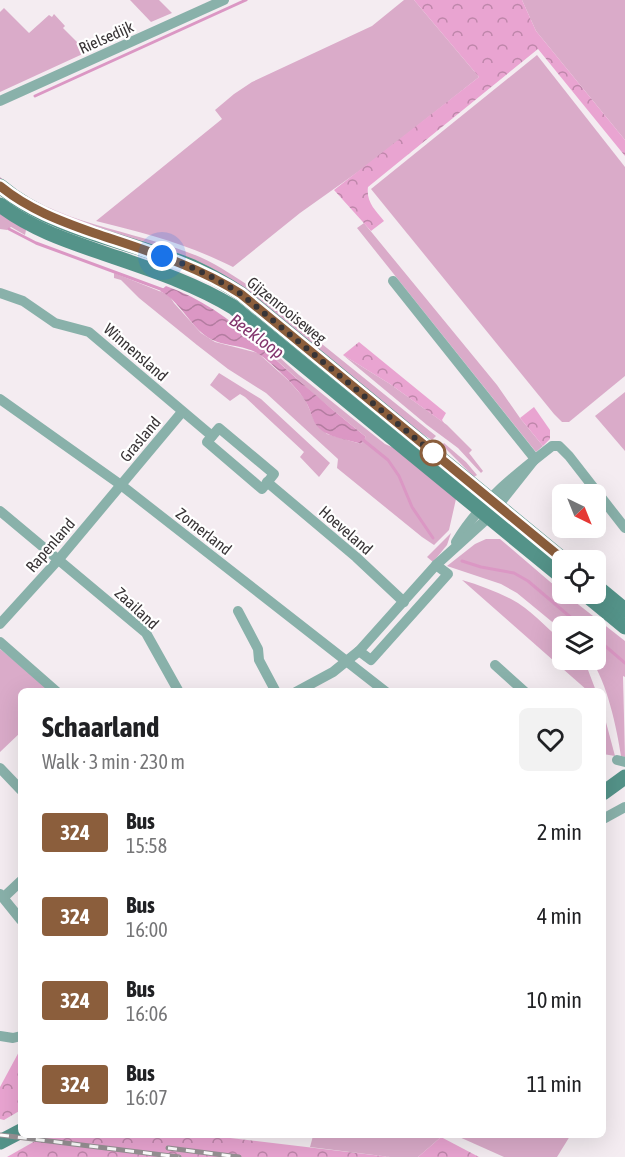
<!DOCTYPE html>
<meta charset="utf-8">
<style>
body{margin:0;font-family:"Asap Condensed",sans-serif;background:#f2f2f2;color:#202124;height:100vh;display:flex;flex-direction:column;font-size:22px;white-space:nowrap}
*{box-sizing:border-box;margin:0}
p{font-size:20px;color:#757577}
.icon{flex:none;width:33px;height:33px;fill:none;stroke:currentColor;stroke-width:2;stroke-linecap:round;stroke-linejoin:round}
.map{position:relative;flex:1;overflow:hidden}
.side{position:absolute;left:18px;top:688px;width:588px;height:450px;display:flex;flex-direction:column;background:#fff;border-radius:9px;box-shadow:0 6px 24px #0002}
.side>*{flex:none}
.badge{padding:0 12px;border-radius:4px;font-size:21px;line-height:39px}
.needle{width:39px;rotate:137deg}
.buttons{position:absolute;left:552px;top:484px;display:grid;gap:12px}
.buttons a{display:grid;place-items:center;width:54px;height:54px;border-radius:9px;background:#fff;box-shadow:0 6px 24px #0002;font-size:30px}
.you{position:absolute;width:30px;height:30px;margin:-15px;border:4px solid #fff;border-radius:50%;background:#1a73e8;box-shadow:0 0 0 9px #1a73e833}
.map>.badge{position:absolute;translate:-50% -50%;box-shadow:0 0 0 3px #fff}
.round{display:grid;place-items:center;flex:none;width:63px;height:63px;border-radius:9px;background:#f2f2f2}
.headline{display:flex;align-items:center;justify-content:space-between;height:102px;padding:0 24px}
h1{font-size:28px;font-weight:700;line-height:45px}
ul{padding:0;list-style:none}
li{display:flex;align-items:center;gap:18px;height:84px;padding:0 24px}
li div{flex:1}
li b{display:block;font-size:22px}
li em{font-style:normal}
li .badge{min-width:66px;font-weight:700;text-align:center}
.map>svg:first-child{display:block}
.grass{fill:#daabc9}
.forest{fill:url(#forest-crowns)}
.water{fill:url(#water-waves)}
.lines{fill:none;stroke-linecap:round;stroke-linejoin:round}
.stream{stroke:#db97c4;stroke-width:3}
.street{stroke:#89b1aa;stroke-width:10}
.secondary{stroke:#549389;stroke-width:15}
.rail-casing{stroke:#979194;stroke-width:5}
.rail{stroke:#fff;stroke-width:3;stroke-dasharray:9;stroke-linecap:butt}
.line-casing{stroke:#fff;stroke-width:14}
.line{stroke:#8b5e3c;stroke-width:9}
.walk{stroke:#383436;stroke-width:6;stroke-dasharray:0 10.8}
.stop-dot{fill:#fff;stroke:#8b5e3c;stroke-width:3}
.labels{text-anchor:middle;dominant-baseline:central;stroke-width:4.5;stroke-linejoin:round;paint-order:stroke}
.street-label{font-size:16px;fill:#383436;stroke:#fff}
.water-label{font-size:18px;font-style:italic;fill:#83356d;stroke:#fff}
</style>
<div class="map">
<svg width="625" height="1157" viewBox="0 0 625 1157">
<defs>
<pattern id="forest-crowns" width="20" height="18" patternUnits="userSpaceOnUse" patternTransform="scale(1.5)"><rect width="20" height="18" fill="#e9a4d1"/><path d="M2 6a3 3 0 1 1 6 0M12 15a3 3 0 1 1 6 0" fill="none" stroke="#be86aa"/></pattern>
<pattern id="water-waves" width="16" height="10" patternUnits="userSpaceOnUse" patternTransform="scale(1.5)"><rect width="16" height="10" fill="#db97c4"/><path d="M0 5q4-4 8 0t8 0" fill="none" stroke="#b37ca0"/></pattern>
</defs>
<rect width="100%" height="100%" fill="#f4ecf1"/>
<g class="grass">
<polygon points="130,0 159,0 172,13 151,22"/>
<path d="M 404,0 L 414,0 L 479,77 L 369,164 L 300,213 L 233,267 C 187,244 145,233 96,221 L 222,119 L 215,110 L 234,94 L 252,82 L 372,26 Z"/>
<polygon points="522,0 625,0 625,140 536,31"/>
<polygon points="4,8 29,33 49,15 52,17 54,14 65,26 63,28 87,52 0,92 0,12"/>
<polygon points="537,55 625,167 625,376 569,422 562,422 554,414 371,189"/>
<path d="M 0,177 C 57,226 133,229 200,257 C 220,266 237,278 255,290 L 436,436 L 432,440 L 419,432 L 240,289 L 47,212 L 0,182 Z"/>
<polygon points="0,212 26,230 25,235 11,227 7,230 0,229"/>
<polygon points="364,223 497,385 520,418 543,446 536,452 357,228"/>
<polygon points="114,273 169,295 174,303 201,333 215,342 258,353 289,381 305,399 314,420 327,434 361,444 366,437 317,397 247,333 230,321 234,316 299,375 351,417 385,444 403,452 456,499 449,530 434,545 422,537 337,468 338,459 266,393 228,369 197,345 139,298 121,280 114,278"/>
<polygon points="343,355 390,384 447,425 472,450 469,453 483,471 481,473 458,448 427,425"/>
<polygon points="219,373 261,399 330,463 319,477 300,457 304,452 245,397 240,394 230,401 210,385"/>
<polygon points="625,392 625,451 595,416"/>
<polygon points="444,443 466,462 477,475 474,477 442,445"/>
<polygon points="451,533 447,545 433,562 427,557"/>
<path d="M 486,539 L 500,539 L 562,592 L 562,594 L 565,594 L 625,641 L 625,677 L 623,676 L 625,757 L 621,756 C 617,729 607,682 591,660 L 596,660 L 596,627 L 562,627 L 562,630 L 517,593 L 501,584 L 447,566 L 475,544 Z"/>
<path d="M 462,580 C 479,585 495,591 511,599 C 530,609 546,627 562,641 L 562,660 L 580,660 L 588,670 L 596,691 L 588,691 Z"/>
<polygon points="0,649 52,691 21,692 21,732 0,752"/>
<polygon points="603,711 615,756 603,754"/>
<polygon points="313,1136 437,1136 441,1137 418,1157 390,1157 310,1147"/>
<polygon points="457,1136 570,1136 557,1157 504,1157"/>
</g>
<g class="forest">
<path d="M 414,0 L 522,0 L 536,31 L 625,140 L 625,156 L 538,49 L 368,187 C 366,202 375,210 384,221 L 371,231 L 334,190 L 479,77 Z"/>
<polygon points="359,342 446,413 442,420 444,423 390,384 343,355"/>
<polygon points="534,407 550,430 550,439 543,446 520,418"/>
<polygon points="21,1048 21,1110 4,1120 0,1119 0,1087"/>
<polygon points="44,1136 213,1136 390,1157 7,1157"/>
<polygon points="441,1137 479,1157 418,1157"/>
</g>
<path class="water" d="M 166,286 C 218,304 256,342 296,378 C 319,398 342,418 366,437 L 361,444 C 347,439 328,438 318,427 C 312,421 311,410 306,402 C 300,390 269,360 257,353 C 239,343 219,348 202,333 C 187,320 177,299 160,291 Z"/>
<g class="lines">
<g class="stream">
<polyline points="35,96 246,0"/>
<polyline points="9,229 36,243 166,291"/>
<polyline points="362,439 388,460 399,476 412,507 433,538"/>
<polyline points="462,561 481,567 514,573 528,581 582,627"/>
<polyline points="596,638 625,663"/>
</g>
<g class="street">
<polyline points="0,101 224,0"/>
<polyline points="393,281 535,459"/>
<polyline points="0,293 23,301 55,323 89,332 212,436"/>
<polyline points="0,399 121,485 386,692"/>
<polygon points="219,428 274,474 262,489 207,442"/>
<polyline points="267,482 356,557 404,602"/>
<polyline points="0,511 146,633 179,692"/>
<path d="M 456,542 C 480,502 515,475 552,446 L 559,446 L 569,456 L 625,528"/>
<polyline points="238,611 258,649 259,660 276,692"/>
<polyline points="0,624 59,559 182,412"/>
<polyline points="0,642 57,692"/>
<polyline points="359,651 371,660 448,574 436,565"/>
<polyline points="495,665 525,692"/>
<polyline points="296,692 333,672 359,651 436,565 489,517 535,459"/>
<polyline points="617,760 625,762"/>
<polyline points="0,768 21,790"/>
<polyline points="603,819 625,807"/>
<polyline points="0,894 21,920"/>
<polyline points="4,897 21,881"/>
<polyline points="0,1036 13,1038 21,1036"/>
</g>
<g class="secondary">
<path d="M 0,186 C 54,232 130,240 193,267 C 210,275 226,284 241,294 L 565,561"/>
<path d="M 0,205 C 30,228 65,240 100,252 C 146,268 192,282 233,307 L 562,577"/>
<polyline points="596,586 625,610"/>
<polyline points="585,594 625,627"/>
<polyline points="603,793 625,777"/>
<polyline points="0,1142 21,1131"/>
</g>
<defs>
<g id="rail">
<polyline points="0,1135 179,1157"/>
<polyline points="168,1148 239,1157"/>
</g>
</defs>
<use href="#rail" class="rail-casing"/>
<use href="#rail" class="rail"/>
</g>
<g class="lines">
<defs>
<path id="line" d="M 0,186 C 28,209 60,221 94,233 C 144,250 196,265 241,294 L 565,561"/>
</defs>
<use href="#line" class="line-casing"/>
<use href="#line" class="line"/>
<path class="walk" d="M 162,256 C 191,266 216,278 241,294 L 433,453"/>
</g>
<circle class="stop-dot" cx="433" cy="453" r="12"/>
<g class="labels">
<g class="street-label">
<text transform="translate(106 37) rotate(-24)">Rielsedijk</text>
<text transform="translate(287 310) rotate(39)">Gijzenrooiseweg</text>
<text transform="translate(136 352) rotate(41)">Winnensland</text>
<text transform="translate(140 439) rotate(-50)">Grasland</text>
<text transform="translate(346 530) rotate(41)">Hoeveland</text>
<text transform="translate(204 531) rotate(38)">Zomerland</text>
<text transform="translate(50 545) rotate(-49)">Rapenland</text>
<text transform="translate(137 608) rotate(43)">Zaailand</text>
</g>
<g class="water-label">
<text transform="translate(257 336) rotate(36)">Beekloop</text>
</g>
</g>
</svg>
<div class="buttons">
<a><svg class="needle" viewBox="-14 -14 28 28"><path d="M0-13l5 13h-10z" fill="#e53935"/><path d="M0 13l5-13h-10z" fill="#757577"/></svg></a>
<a><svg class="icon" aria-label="locate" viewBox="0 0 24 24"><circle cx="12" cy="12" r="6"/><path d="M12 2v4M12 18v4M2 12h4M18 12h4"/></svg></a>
<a><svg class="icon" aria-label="layers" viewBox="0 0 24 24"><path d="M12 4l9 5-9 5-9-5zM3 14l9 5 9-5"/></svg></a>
</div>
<div class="you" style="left:162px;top:256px"></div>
<section class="side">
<div class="headline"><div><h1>Schaarland</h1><p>Walk · 3 min · 230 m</p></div><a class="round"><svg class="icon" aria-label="heart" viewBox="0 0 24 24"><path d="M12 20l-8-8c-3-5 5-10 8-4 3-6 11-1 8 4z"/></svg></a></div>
<ul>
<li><span class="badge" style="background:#8b5e3c;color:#fff">324</span><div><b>Bus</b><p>15:58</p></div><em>2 min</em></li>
<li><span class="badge" style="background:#8b5e3c;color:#fff">324</span><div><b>Bus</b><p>16:00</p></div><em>4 min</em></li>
<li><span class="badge" style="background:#8b5e3c;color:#fff">324</span><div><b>Bus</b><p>16:06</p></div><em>10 min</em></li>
<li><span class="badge" style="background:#8b5e3c;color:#fff">324</span><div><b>Bus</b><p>16:07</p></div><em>11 min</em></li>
</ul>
</section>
</div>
